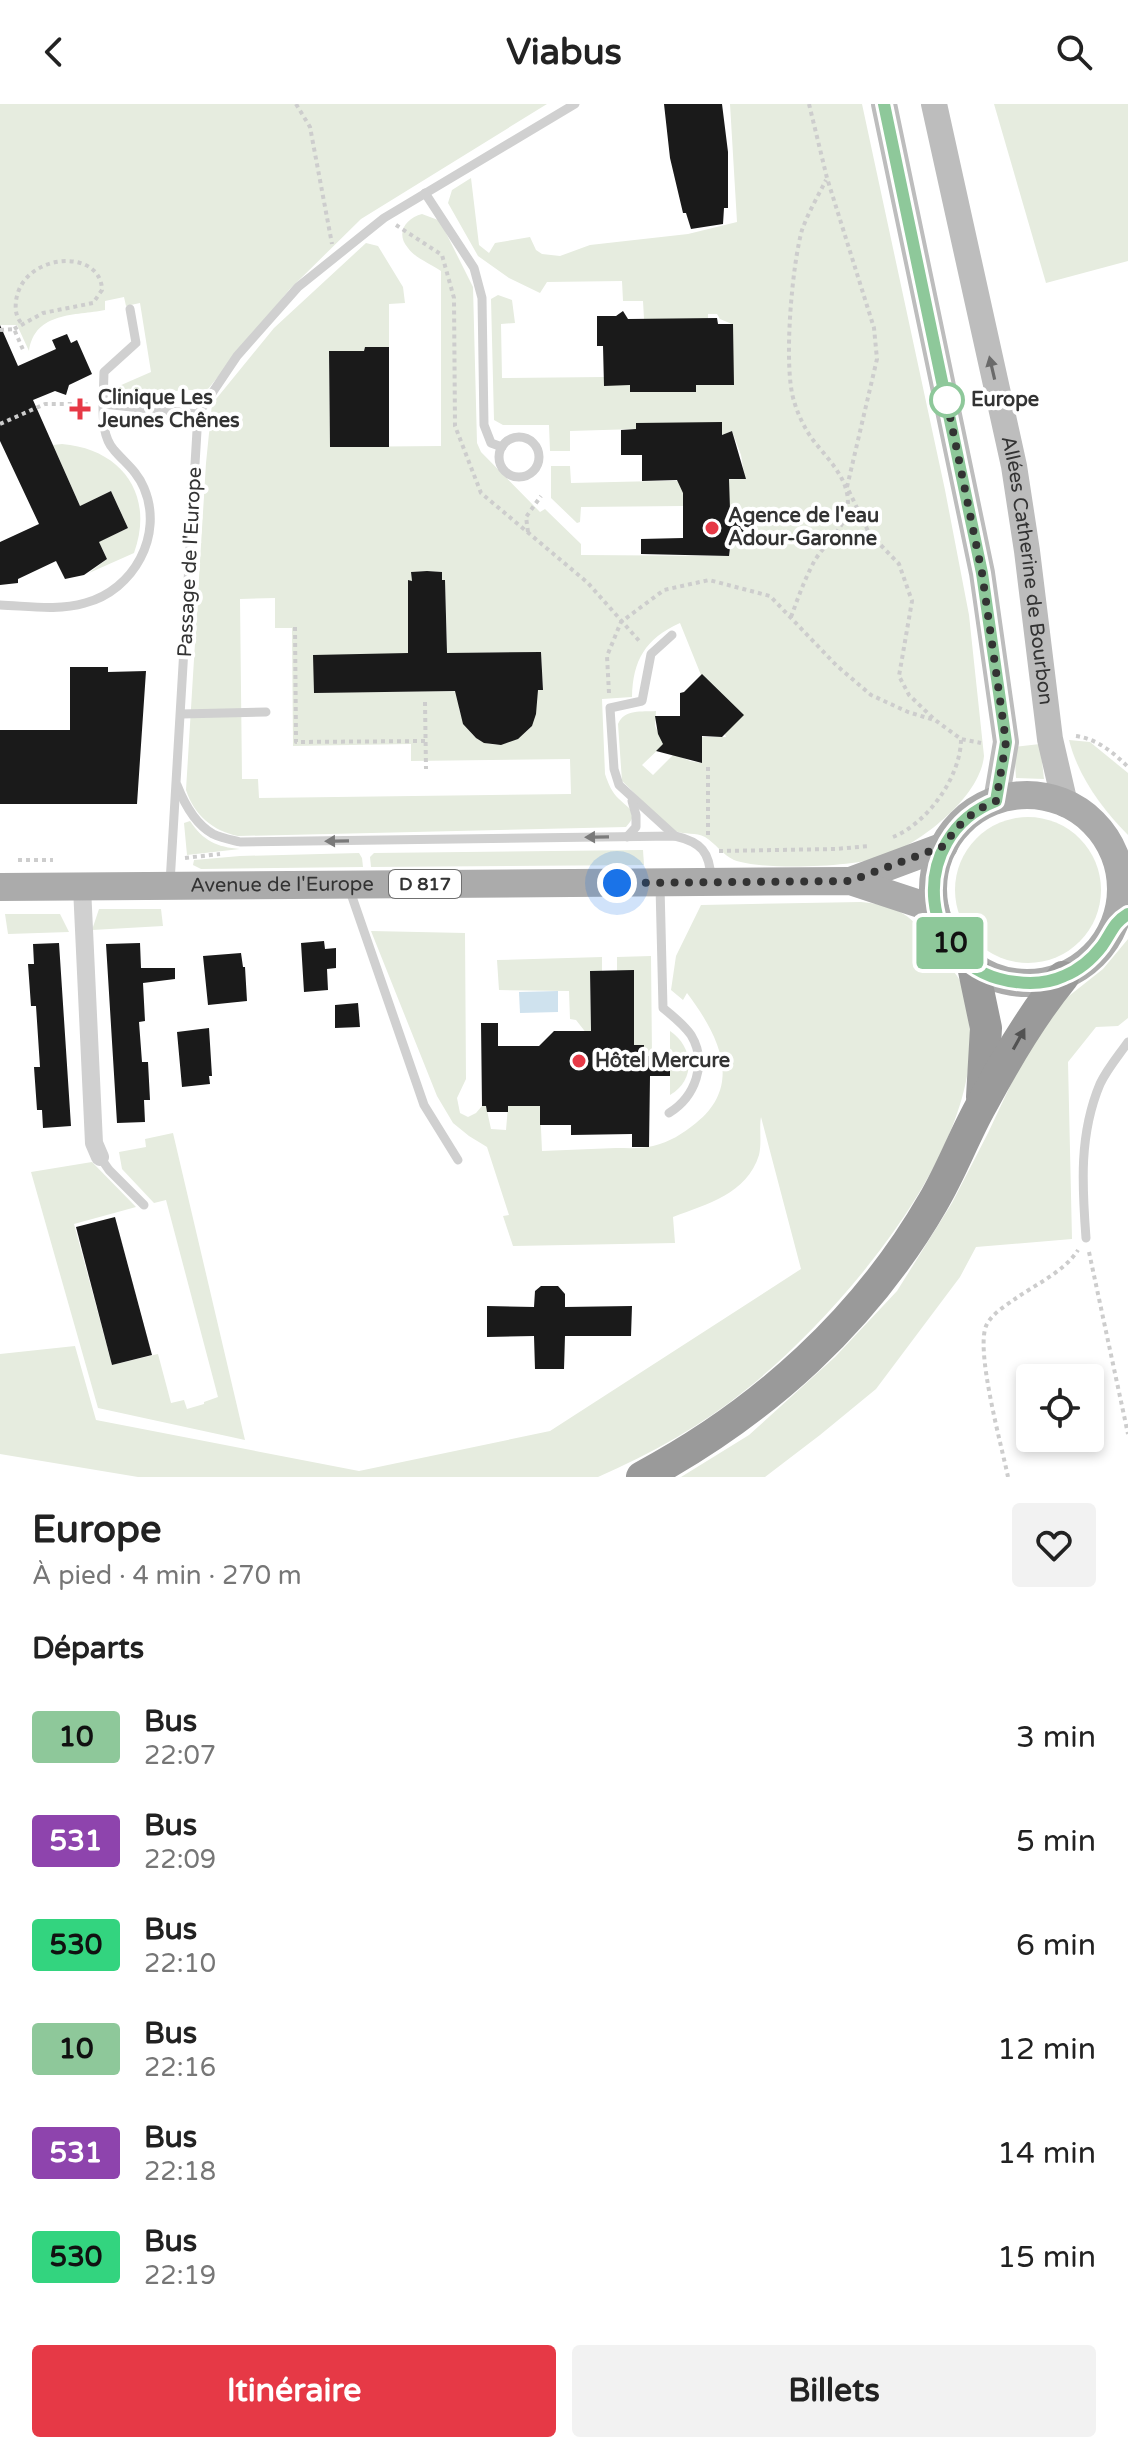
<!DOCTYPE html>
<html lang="fr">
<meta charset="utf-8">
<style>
body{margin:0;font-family:"Varela Round",sans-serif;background:#f2f2f2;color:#222;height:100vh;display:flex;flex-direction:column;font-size:30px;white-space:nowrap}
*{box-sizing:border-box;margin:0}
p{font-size:26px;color:#767676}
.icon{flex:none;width:44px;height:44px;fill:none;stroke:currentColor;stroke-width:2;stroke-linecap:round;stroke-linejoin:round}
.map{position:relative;height:1373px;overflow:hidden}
.side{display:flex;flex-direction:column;background:#fff;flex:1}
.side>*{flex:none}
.badge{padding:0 16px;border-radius:6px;font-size:28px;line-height:52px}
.buttons{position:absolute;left:1016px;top:1260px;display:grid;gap:16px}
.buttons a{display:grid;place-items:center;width:88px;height:88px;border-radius:8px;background:#fff;box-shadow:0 4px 12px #0003;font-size:40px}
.you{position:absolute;width:40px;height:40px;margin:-20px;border:6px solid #fff;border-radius:50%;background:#1a73e8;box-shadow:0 0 0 12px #1a73e833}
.map>.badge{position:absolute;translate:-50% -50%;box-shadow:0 0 0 4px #fff}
h2{padding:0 32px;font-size:30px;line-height:72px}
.round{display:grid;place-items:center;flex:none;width:84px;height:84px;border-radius:8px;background:#f2f2f2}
.overview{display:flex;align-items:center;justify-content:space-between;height:136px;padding:0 32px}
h1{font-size:38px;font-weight:800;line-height:60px}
.action{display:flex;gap:16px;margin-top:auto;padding:16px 32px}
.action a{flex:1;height:92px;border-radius:8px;background:#e63946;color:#fff;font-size:32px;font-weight:800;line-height:92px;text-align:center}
.action a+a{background:#f2f2f2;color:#222}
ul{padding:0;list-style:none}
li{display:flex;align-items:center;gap:24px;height:104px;padding:0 32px}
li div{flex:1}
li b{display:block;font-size:30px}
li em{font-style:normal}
li .badge{min-width:88px;font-weight:700;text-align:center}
header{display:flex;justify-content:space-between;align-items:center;height:104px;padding:0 32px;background:#fff;font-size:36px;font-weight:800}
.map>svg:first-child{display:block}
.green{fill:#e6ecdf;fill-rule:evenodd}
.water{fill:#cfe2ee}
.building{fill:#1a1a1a}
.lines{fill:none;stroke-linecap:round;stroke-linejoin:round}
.path{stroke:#cdcdcd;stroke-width:4;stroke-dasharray:4 4;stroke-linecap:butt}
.lane{stroke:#d0d0d0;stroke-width:9}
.street{stroke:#d0d0d0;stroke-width:18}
.secondary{stroke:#bdbdbd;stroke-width:26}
.primary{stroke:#ababab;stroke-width:28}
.highway{stroke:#9a9a9a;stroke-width:32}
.oneway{fill:#6a6a6a}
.oneway2{fill:#7a7a7a}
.oneway3{fill:#525252}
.line-casing{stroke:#fff;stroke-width:18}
.line{stroke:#8ec89a;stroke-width:12}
.walk{stroke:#333;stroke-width:8;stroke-dasharray:0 14.4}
.stop-dot{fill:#fff;stroke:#8ec89a;stroke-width:4}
.poi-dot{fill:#e63946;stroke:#fff;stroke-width:3}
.labels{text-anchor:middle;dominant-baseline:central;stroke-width:8;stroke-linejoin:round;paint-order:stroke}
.shield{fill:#fff;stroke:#707070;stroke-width:2}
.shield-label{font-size:18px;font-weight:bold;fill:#333}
.poi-label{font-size:20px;font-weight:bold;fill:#333;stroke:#fff;text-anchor:start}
.stop-label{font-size:20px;font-weight:bold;fill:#333;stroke:#fff;text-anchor:start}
.street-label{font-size:20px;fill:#333;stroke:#fff}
</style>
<header><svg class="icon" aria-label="back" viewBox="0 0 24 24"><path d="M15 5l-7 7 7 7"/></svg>Viabus<svg class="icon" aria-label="search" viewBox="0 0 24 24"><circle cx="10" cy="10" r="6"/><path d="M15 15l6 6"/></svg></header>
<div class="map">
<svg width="1128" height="1373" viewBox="0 0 1128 1373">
<rect width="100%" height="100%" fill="#fff"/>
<g class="green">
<path d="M 0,0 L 547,0 L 361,115 L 289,186 L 208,285 L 158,288 L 132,293 L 119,292 L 117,286 L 119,282 L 151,268 L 140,199 L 126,202 L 124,193 L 105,197 L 105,206 C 76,212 35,207 29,247 L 17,221 L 0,221 Z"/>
<path d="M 730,0 L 862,0 L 945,386 L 969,511 L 984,652 C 980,693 922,738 885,752 C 856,763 763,767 734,756 C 723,751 715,739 705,733 C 696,728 685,731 675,727 C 667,723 632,686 622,677 L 618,620 C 624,605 642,608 656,607 L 655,622 L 664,640 L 642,661 L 653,671 L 674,650 L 690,657 L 702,659 L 702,633 L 726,633 L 680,519 C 645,535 633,556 632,593 L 602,595 L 605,670 C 608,679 612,689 619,695 C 629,705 640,708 626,723 L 238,732 C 213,727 194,711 186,686 L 206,359 L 212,300 L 274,224 L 366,139 L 378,142 L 403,183 L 405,199 L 389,200 L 389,243 L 365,243 L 364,247 L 329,248 L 330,343 L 441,342 L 441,167 C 431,160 415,154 408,144 C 395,129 406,114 422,110 L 438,116 L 443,123 L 473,183 L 477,339 L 481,348 L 540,408 L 545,405 L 581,440 L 581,451 L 729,452 L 730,443 L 744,432 L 743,416 L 730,407 L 683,402 L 581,403 L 580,418 L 577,419 L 551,394 L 551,362 L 570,362 L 571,379 L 745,375 L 741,351 L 732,327 L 722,331 L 637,319 L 636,325 L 570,327 L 570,347 L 550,347 L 549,321 L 503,321 L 494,316 L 491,195 L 498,191 L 512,196 L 515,219 L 501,220 L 502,274 L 604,273 L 604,281 L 718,274 L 718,281 L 733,281 L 732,220 L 720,215 L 717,210 L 708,210 L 708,220 L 644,215 L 643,197 L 623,197 L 622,177 L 547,178 L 540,189 L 509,174 L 478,152 L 448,99 L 452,86 L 471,74 L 479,141 L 489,149 L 495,139 L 530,133 L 536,146 L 542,150 L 560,152 L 590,141 L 688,130 L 737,118 ZM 427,467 L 442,468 L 442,476 L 445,477 L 447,543 L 443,552 L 454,549 L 541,548 L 543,586 L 517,586 L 532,622 C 503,652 469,645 459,604 L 480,587 L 314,588 L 314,551 L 412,553 L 408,543 L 408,477 L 412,477 L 411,468 ZM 275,494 L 275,524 L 292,524 L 293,642 L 411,640 L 411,657 L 570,655 L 571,690 L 259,694 L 258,675 L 242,675 L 240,495 Z"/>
<polygon points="994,0 1128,0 1128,157 1046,179"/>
<path d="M 62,340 C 122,345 155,391 134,449 L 89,469 L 107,455 L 102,444 L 96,439 L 128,424 L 111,387 L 80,402 L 53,341 Z"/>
<path d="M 1069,636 L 1090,638 L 1128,669 L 1128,731 C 1102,705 1078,672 1069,636 Z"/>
<polygon points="1040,640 1044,675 1016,674 1014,643"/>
<circle cx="1028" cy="786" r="73"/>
<path d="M 190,717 C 203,737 217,743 240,745 L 187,751 L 184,719 Z"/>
<polygon points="643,746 644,761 371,763 370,753 374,749"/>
<polygon points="359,749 362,754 363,763 201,765 193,761 194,756 240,752"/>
<path d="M 861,798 C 913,803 916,821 945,858 C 950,864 957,870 960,877 C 964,885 965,897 967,906 C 995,1033 840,1210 748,1284 C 703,1321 651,1350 598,1373 L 138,1373 L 0,1350 L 0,1250 L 75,1242 L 96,1316 L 359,1367 L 550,1327 L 801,1165 L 761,1013 C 759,1023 762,1039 759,1051 C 747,1090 707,1100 673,1113 L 675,1139 L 513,1142 L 503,1112 L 509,1111 L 487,1043 L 469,1032 L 453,1019 L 437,992 L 371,827 L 465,829 L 466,975 L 457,994 L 460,1009 L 468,1013 L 476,1009 L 482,1002 L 486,1002 L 491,1025 L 506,1026 L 508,1002 L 540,1002 L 542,1047 C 567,1046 591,1045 616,1044 C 628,1044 641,1045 653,1042 C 670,1038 682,1030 696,1019 C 745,980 717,929 687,889 L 683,896 L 671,886 L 676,852 L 701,801 Z"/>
<polygon points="99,805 161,805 163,822 92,826"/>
<polygon points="5,810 60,810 69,828 8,830"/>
<polygon points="1128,835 1128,914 1118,922 1096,923 1068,958 1072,1135 976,1143 960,1173 876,1285 820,1331 765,1373 681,1373 749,1331 835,1253 897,1187 952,1099 988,1029 1027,946 1060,899 1103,865"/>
<polygon points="651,852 652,952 644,952 634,941 634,867 617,867 617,853"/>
<polygon points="602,853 602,867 590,867 591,935 576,916 570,915 569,887 499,886 497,856"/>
<path d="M 670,927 C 694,943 696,976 670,991 Z"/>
<polygon points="173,1029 245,1336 98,1304 31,1068 92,1058 136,1103 74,1120 112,1261 158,1250 171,1299 184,1296 187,1305 204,1300 204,1298 218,1293 166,1096 154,1099 122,1065 119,1048 146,1043 145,1035"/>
</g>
<polygon class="water" points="558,887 558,908 520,909 519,888"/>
<g class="building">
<polygon points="664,0 722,0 728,48 728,104 724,104 723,120 691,125 686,109 683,109 670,54"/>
<polygon points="623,207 628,215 717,214 718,220 733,220 734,281 696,281 696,288 630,288 630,281 604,282 603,242 597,242 597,212 616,212"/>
<polygon points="0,221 18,262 56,245 52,236 67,230 71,239 77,236 92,270 69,281 66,291 55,287 33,296 80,402 111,387 128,424 99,438 107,455 84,471 65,475 56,457 18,475 18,479 0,481 0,438 39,420 0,337"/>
<polygon points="365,243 389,243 389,343 330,343 329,247 364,247"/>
<polygon points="722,318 722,331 732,327 746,375 729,375 730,405 743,417 744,432 730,444 729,452 641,450 641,435 683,434 683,389 677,376 642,377 642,351 621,351 621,326 636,325 636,319"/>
<polygon points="427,467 442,468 442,476 445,476 447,549 541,548 543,586 538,586 536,610 532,622 518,635 501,641 484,639 476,634 463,620 455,587 314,589 313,551 408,549 408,476 412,477 411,468"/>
<polygon points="70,563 108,563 108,568 146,567 137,700 0,700 0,626 70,626"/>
<polygon points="702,570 744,611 722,633 702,632 702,659 656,647 663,640 658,630 655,612 680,612 680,589 684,588"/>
<polygon points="324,837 325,845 336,844 336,864 327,865 328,886 304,888 301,839"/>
<polygon points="59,839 71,1022 43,1024 42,1006 37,1006 34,963 40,963 36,902 31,902 28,860 34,860 33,840"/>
<polygon points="140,839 141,864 175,864 175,875 143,879 145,917 139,918 142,958 148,958 150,996 144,996 145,1018 117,1019 106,840"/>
<polygon points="241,849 243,863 245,863 247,897 208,901 203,852"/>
<polygon points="634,866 634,941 644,941 644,952 670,952 670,972 650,972 649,1043 632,1043 632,1030 571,1031 571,1021 540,1021 540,1002 508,1002 508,1008 487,1008 486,1002 482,1002 481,919 498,919 498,942 539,942 554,927 591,927 590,867"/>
<polygon points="358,899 360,923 335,924 335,901"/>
<polygon points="209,924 212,972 209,972 210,980 182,983 177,928"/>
<polygon points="115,1113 152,1251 112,1261 76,1123"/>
<polygon points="541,1182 558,1182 565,1190 565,1203 632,1202 631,1232 565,1232 564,1265 535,1265 534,1232 487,1233 487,1202 534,1203 535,1187"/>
</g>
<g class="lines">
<g class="path">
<polyline points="296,0 310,23 332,140"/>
<polyline points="809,0 827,74 874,224 877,255 847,383 869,429 899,460 912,497 899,572 909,591 935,616 961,635 981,639"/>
<polyline points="396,121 442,151 454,194 455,322 481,389 588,479 641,539"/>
<path d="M 14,225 L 43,209 L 93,199 L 102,186 C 101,143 22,149 16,197 C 15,206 16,213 22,220"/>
<polyline points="0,226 14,225 24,248"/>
<polyline points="0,320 45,300 89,300"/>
<polyline points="528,428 526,413 541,392"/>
<path d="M 791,513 C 798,494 805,474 815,456 C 823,443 842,425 846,411 C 855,380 830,358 813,336 C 805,325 798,311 794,297 C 783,263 792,161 802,126 C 808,109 818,92 826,76"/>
<polyline points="295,523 296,638 426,637"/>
<polyline points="609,589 607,552 621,518 664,486 709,476 770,492 836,561 871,591 908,608 934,616"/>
<polyline points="425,598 426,665"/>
<path d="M 1076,632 C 1097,635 1113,648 1128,663"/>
<polyline points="708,731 708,662"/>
<path d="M 893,733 C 928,719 961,672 961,635"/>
<polyline points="719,747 835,745 870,742"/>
<polyline points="185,754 220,750"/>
<polyline points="18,756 53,756"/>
<polyline points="1089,1148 1128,1330"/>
<path d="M 1008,1373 C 1002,1343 974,1243 987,1220 C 993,1209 1005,1202 1015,1195 C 1036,1180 1064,1168 1078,1146"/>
</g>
<g class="lane">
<polyline points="425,89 474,164 482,194 484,321 491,339 502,343"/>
<polyline points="103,300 104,268 136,239 130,205"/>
<circle cx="519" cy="353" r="20"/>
<path d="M 0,501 C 28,502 58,507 85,499 C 134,486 164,431 144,384 C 137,367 125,359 114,346 C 103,334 103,315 103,300 L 198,310"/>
<polyline points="672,531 651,550 642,597 610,604 614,665 619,681 675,732"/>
<polyline points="181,610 266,608"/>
<path d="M 177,681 C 184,699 195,720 213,730 C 221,734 232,736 240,738 L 675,732 C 701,738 710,748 711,775"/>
<polyline points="627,733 636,723 636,711 632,697"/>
<polyline points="170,779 198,310 237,252 298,183 384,114 575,0"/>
<path d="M 660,782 L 663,904 C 673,912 684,921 691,931 C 708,959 695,993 669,1009"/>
<polyline points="349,784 424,1001 458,1056"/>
<polyline points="100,1053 109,1066 144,1101"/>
<path d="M 1086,1134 C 1082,1081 1079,1030 1100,980 C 1107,965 1119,951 1128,938"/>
</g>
<polyline class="street" points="82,783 94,1039 100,1053"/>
<g class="secondary">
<polyline points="884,0 982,469 1006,638 996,697"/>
<path id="s1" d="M 934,0 L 1014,362 L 1027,447 L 1050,635 L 1065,700"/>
</g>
<g class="primary">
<circle cx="1027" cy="785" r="94"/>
<polyline points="850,777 944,742"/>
<path id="s2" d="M 0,783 L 850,777 L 935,805"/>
</g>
<g class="highway">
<polyline points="973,862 986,924 982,993"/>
<path d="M 642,1373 C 762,1309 865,1216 933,1098 C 952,1066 964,1032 982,1000 C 1006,955 1031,912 1063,873"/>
</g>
</g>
<defs><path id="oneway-solid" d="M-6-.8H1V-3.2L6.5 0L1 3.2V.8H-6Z" transform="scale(2)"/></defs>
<use class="oneway" href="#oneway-solid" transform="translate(992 264) rotate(-103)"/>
<g class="oneway2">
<use href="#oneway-solid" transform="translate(597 733) rotate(179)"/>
<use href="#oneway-solid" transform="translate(337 737) rotate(179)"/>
</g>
<use class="oneway3" href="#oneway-solid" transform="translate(1019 935) rotate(-61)"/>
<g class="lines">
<defs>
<path id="line" d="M 884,0 L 982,469 L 1006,638 L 996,697 C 905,732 916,867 1016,878 C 1032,880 1049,879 1064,872 C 1079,866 1092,855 1102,842 C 1112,828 1113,819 1128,810"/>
</defs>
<use href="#line" class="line-casing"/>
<use href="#line" class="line"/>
<path class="walk" d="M 617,779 L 850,777 L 944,742 C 957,721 973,706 996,697 L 1006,638 L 982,469 L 944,283 L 947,296"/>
</g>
<circle class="stop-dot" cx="947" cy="296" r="16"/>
<g class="poi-dot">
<path d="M76 293h8v8h8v8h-8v8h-8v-8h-8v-8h8z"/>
<circle cx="712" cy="424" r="8"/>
<circle cx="579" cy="957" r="8"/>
</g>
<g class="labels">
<rect class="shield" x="389" y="766" width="72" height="28" rx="6"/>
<g class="shield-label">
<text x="425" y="780">D 817</text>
</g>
<g class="poi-label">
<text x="98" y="294">Clinique Les<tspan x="98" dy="23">Jeunes Chênes</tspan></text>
<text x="728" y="412">Agence de l'eau<tspan x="728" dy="23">Adour-Garonne</tspan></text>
<text x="595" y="957">Hôtel Mercure</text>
</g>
<g class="stop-label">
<text x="971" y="296">Europe</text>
</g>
<g class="street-label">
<text transform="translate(190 458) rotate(-87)">Passage de l'Europe</text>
<text stroke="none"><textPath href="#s1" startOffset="476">Allées Catherine de Bourbon</textPath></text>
<text stroke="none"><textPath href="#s2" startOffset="282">Avenue de l'Europe</textPath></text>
</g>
</g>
</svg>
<div class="buttons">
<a><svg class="icon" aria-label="locate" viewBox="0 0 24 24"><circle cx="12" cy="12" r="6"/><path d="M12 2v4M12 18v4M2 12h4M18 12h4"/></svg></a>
</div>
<div class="you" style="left:617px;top:779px"></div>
<b class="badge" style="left:950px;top:839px;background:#8ec89a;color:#111">10</b>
</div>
<section class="side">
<div class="overview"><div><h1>Europe</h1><p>À pied · 4 min · 270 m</p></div><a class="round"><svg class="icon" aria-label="heart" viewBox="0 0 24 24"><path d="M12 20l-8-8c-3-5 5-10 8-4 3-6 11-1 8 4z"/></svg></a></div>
<h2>Départs</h2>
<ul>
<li><span class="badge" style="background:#8ec89a;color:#111">10</span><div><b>Bus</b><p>22:07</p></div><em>3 min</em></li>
<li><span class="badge" style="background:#8e44ad;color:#fff">531</span><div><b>Bus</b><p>22:09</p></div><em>5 min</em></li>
<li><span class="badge" style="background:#33d47f;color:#111">530</span><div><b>Bus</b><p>22:10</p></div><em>6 min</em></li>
<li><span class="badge" style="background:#8ec89a;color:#111">10</span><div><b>Bus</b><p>22:16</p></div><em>12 min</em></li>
<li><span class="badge" style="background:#8e44ad;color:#fff">531</span><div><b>Bus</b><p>22:18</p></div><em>14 min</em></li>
<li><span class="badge" style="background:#33d47f;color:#111">530</span><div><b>Bus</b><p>22:19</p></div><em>15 min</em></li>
</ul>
<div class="action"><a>Itinéraire</a><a>Billets</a></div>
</section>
